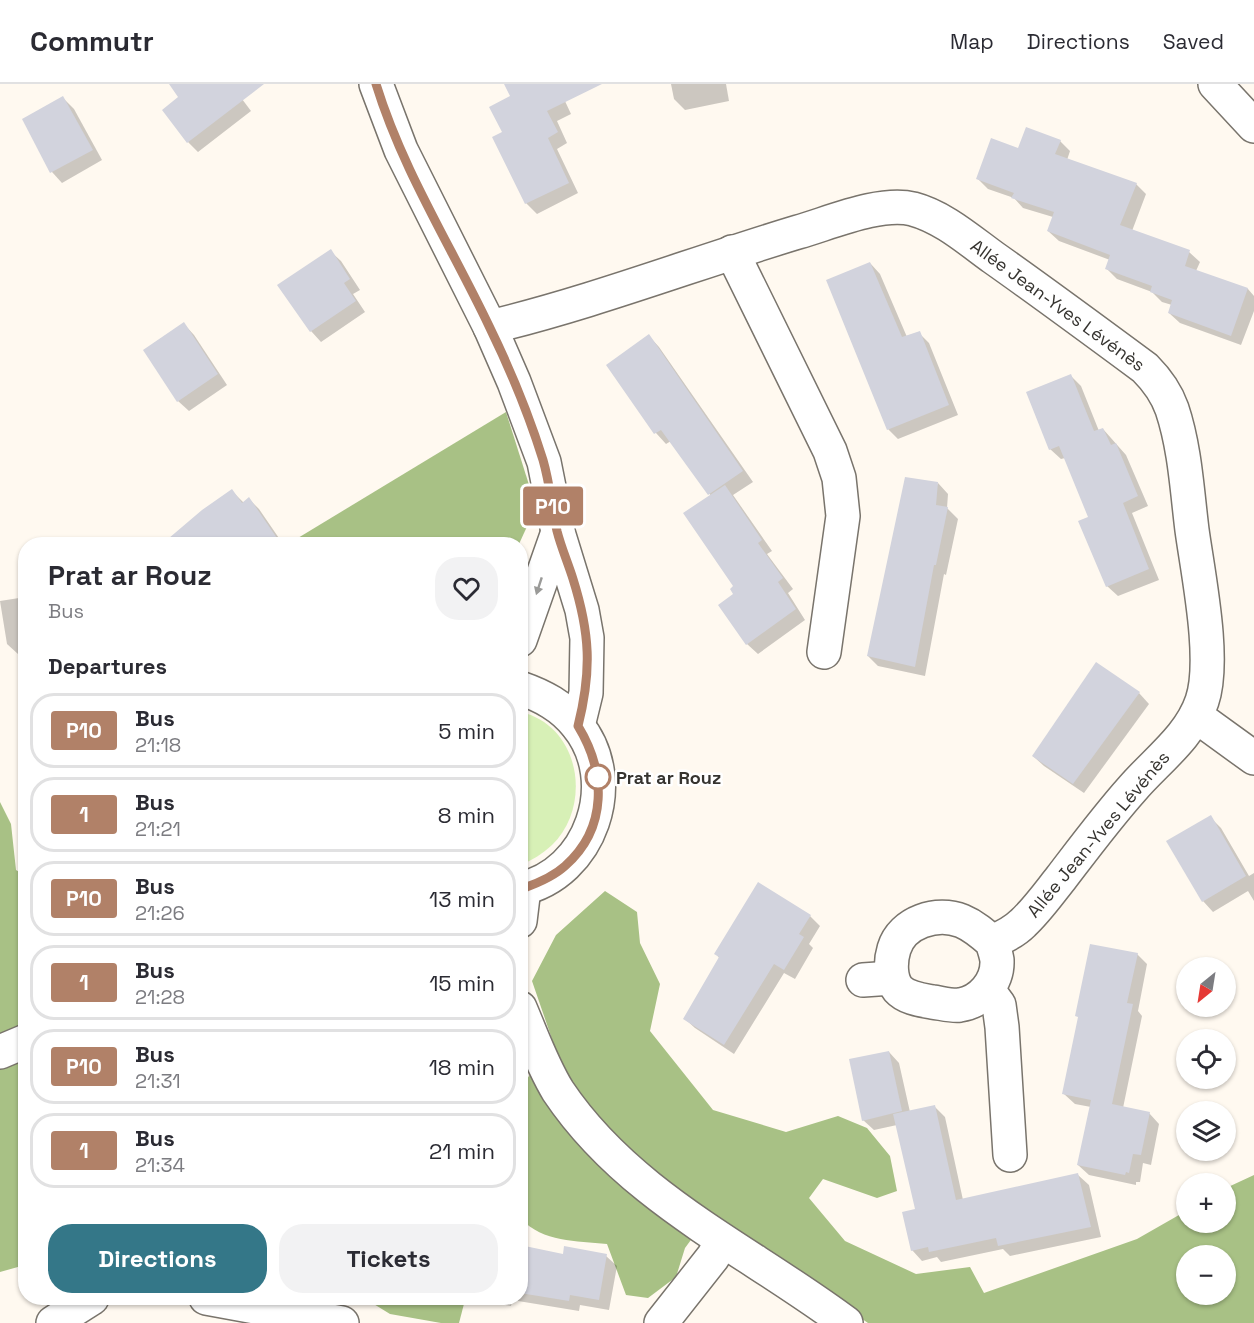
<!DOCTYPE html>
<meta charset="utf-8">
<style>
body{margin:0;font-family:"Space Grotesk",sans-serif;background:#f2f2f3;color:#2b2b33;height:100vh;display:flex;flex-direction:column;font-size:22px;white-space:nowrap}
*{box-sizing:border-box;margin:0}
p{font-size:20px;color:#7c7c81}
.icon{flex:none;width:33px;height:33px;fill:none;stroke:currentColor;stroke-width:2;stroke-linecap:round;stroke-linejoin:round}
.map{position:relative;flex:1;overflow:hidden}
.sheet{position:absolute;left:18px;top:453px;width:510px;height:768px;display:flex;flex-direction:column;background:#fff;border-radius:24px;box-shadow:0 2px 4px #0004}
.sheet>*{flex:none}
.badge{padding:0 12px;border-radius:4px;font-size:21px;line-height:39px}
.needle{width:39px;rotate:210deg}
.tools{position:absolute;left:1176px;top:873px;display:grid;gap:12px}
.tools a{display:grid;place-items:center;width:60px;height:60px;border-radius:50%;background:#fff;box-shadow:0 2px 4px #0004;font-size:30px}
.map>.badge{position:absolute;translate:-50% -50%;box-shadow:0 0 0 3px #fff}
h2{padding:0 30px;font-size:22px;line-height:54px}
.round{display:grid;place-items:center;flex:none;width:63px;height:63px;border-radius:24px;background:#f2f2f3}
.overview{display:flex;align-items:center;justify-content:space-between;height:102px;padding:0 30px}
h1{font-size:28px;font-weight:700;line-height:45px}
.action{display:flex;gap:12px;margin-top:auto;padding:12px 30px}
.action a{flex:1;height:69px;border-radius:24px;background:#347788;color:#fff;font-size:24px;font-weight:700;line-height:69px;text-align:center}
.action a+a{background:#f2f2f3;color:#2b2b33}
ul{padding:0;list-style:none}
li{display:flex;align-items:center;gap:18px;height:75px;margin:0 12px 9px;padding:0 18px;border:3px solid #e1e1e2;border-radius:24px}
li div{flex:1}
li b{display:block;font-size:22px}
li em{font-style:normal}
li .badge{min-width:66px;font-weight:700;text-align:center}
header{display:flex;align-items:center;gap:36px;box-sizing:border-box;height:84px;padding:0 30px;background:#fff;border-bottom:2px solid #e1e1e2}
header strong{font-size:28px}
nav{display:flex;gap:33px;margin-inline-start:auto;font-size:21px}
.map>svg:first-child{display:block}
.green{fill:#d7f0b6}
.forest{fill:#a8c185;fill-rule:evenodd}
.shadow{fill:#0003}
.building{fill:#d2d3dd}
.lines{fill:none;stroke-linecap:round;stroke-linejoin:round}
.minor-casing{stroke:#79746c;stroke-width:36}
.major-casing{stroke:#79746c;stroke-width:36}
.minor{stroke:#fff;stroke-width:33}
.major{stroke:#fff;stroke-width:33}
.oneway{fill:#9a9a98}
.line-casing{stroke:#fff;stroke-width:14}
.line{stroke:#b18168;stroke-width:9}
.stop-dot{fill:#fff;stroke:#b18168;stroke-width:3}
.labels{text-anchor:middle;dominant-baseline:central;stroke-width:5;stroke-linejoin:round;paint-order:stroke}
.street-label{font-size:18px;fill:#363430;stroke:#fff}
.stop-label{font-size:18px;font-weight:bold;fill:#363430;stroke:#fff;text-anchor:start}
</style>
<header>
<strong>Commutr</strong>
<nav><a>Map</a><a>Directions</a><a>Saved</a></nav>
</header>
<div class="map">
<svg width="1254" height="1239" viewBox="0 0 1254 1239">
<rect width="100%" height="100%" fill="#fff9f0"/>
<path class="green" d="M 521,628 C 580,642 593,721 552,761 C 543,769 532,777 521,780 Z"/>
<g class="forest">
<polygon points="506,328 536,423 519,460 288,460"/>
<polygon points="0,718 11,740 16,786 26,792 25,1181 0,1188"/>
<path d="M 605,807 L 637,828 L 640,859 L 660,900 L 650,947 L 713,1026 L 786,1048 L 838,1032 L 867,1044 L 890,1072 L 897,1107 L 877,1114 L 823,1095 L 809,1114 L 845,1157 L 916,1190 L 970,1183 L 984,1209 L 1137,1155 L 1186,1127 L 1186,1138 L 1226,1138 L 1226,1104 L 1254,1091 L 1254,1239 L 868,1239 L 710,1130 L 685,1164 L 676,1193 L 648,1214 L 626,1211 L 607,1160 C 576,1157 543,1158 521,1135 L 521,1001 L 522,1002 L 553,958 L 532,897 L 556,851 ZM 1186,1172 L 1226,1172 L 1226,1210 L 1186,1210 Z"/>
<polygon points="364,1214 464,1214 465,1216 459,1239 441,1239 390,1230"/>
</g>
<g class="shadow">
<polygon points="175,0 228,0 239,11 251,27 198,68 188,58 180,14"/>
<polygon points="506,0 557,0 571,30 557,37 567,59 557,65 578,109 537,130 526,119 504,49 512,13"/>
<polygon points="671,0 726,0 729,17 685,26 674,15"/>
<polygon points="63,14 74,25 102,76 62,99 52,88"/>
<polygon points="1060,57 1070,67 1067,76 1136,100 1146,110 1132,147 1189,168 1200,178 1196,187 1248,205 1254,212 1254,227 1241,261 1180,239 1169,229 1172,221 1162,218 1152,208 1117,195 1107,185 1110,176 1059,157 1048,147 1053,133 1023,124 1014,114 988,105 978,95 1019,66"/>
<polygon points="330,167 341,177 360,206 353,210 365,228 321,258 311,247"/>
<polygon points="870,179 880,190 907,253 919,249 929,259 958,331 898,355 888,345"/>
<polygon points="184,240 194,251 227,301 189,327 178,317 145,267"/>
<polygon points="649,252 659,263 753,398 733,411 772,467 767,470 793,505 788,509 805,536 758,570 747,560 735,510 735,502 711,412 671,357 666,360 656,349 608,281"/>
<polygon points="1070,291 1081,302 1099,347 1103,345 1126,371 1148,422 1132,429 1159,496 1118,512 1107,502 1090,434 1065,374 1061,375 1050,365"/>
<polygon points="938,399 948,410 947,424 958,435 946,491 944,490 925,592 878,582 868,572"/>
<polygon points="232,407 244,419 249,415 259,425 283,460 184,460 190,456"/>
<polygon points="26,510 26,569 18,570 7,560 0,517 19,514 18,511"/>
<polygon points="1139,609 1149,620 1084,709 1044,682 1033,672"/>
<polygon points="1210,733 1221,744 1249,792 1254,789 1254,817 1248,807 1213,828 1203,817"/>
<polygon points="758,800 810,832 820,842 809,860 813,864 795,895 784,889 734,970 695,944 685,935 720,875 716,870"/>
<polygon points="1137,870 1147,880 1138,927 1142,932 1123,1024 1149,1029 1159,1040 1151,1081 1143,1079 1140,1098 1136,1098 1136,1101 1089,1091 1078,1081 1091,1023 1075,1020 1064,1010"/>
<polygon points="889,968 899,979 910,1028 934,1022 945,1033 963,1116 1078,1091 1089,1101 1101,1153 1010,1172 1003,1165 941,1178 937,1173 922,1177 912,1166 916,1126 897,1041 874,1046 863,1036"/>
<polygon points="520,1163 564,1172 606,1172 617,1182 609,1226 580,1221 579,1227 512,1216 511,1222 481,1217 477,1214 520,1214"/>
</g>
<g class="building">
<polygon points="169,0 264,0 187,59 162,26 178,13"/>
<polygon points="504,0 602,0 547,27 558,48 548,54 569,99 525,120 492,53 502,48 489,23 510,12"/>
<polygon points="63,12 93,66 50,89 22,35"/>
<polygon points="1026,43 1061,56 1055,70 1137,99 1120,141 1190,166 1185,182 1248,204 1231,252 1168,229 1172,216 1150,208 1152,202 1105,185 1110,171 1047,147 1054,128 1011,114 1014,109 976,95 991,54 1018,64"/>
<polygon points="331,165 350,195 344,199 356,217 310,248 277,201"/>
<polygon points="870,178 902,253 920,247 949,321 887,346 826,196"/>
<polygon points="184,238 218,290 177,318 143,266"/>
<polygon points="649,250 743,387 708,411 661,346 654,350 606,281"/>
<polygon points="1071,290 1094,347 1103,344 1111,361 1116,359 1138,412 1123,419 1149,485 1106,503 1078,437 1088,433 1059,362 1049,366 1026,308"/>
<polygon points="905,393 938,398 936,421 948,423 936,481 934,481 915,583 867,572"/>
<polygon points="725,401 762,456 758,459 783,494 778,498 796,525 746,561 718,521 733,510 730,505 733,502 683,429"/>
<polygon points="232,405 242,419 249,413 281,460 162,460 202,426"/>
<polygon points="1096,578 1140,608 1073,700 1032,672"/>
<polygon points="1211,731 1246,792 1202,818 1166,757"/>
<polygon points="758,798 811,831 799,850 804,853 784,886 774,880 724,961 683,935 719,873 714,870"/>
<polygon points="1090,860 1138,869 1127,919 1133,920 1112,1020 1150,1028 1141,1071 1133,1070 1129,1089 1126,1088 1125,1091 1077,1081 1091,1016 1062,1010 1078,933 1075,932"/>
<polygon points="889,967 902,1027 862,1037 849,975"/>
<polygon points="935,1021 956,1116 1078,1089 1091,1143 998,1162 996,1154 929,1168 928,1163 911,1167 902,1128 915,1125 893,1030"/>
<polygon points="520,1161 563,1170 564,1162 607,1170 599,1216 570,1211 569,1217 520,1209"/>
</g>
<g class="lines">
<defs>
<g id="minor">
<polyline points="376,0 401,66 490,243 514,298 544,378 558,448 582,526 587,554 586,609 578,642"/>
<polyline points="732,168 830,367 839,394 843,432 824,568"/>
<path d="M 490,243 C 594,218 695,179 798,148 C 830,139 880,117 913,125 C 943,133 969,156 994,174 C 1045,210 1095,247 1145,284 C 1157,296 1166,308 1172,325 C 1185,364 1187,406 1192,446 C 1198,490 1216,576 1202,617 C 1190,653 1156,677 1132,705 C 1107,733 1084,764 1061,794 C 1049,809 1037,826 1023,839 C 1014,848 1004,853 992,858 C 994,864 996,870 997,876 C 998,898 981,918 960,921 C 951,922 941,919 932,918 C 921,916 906,914 898,905 C 890,895 890,878 894,865 C 902,838 937,827 962,837 C 974,842 983,850 992,858"/>
<polyline points="520,556 558,448"/>
<path d="M 520,604 C 543,612 562,622 577,641 C 623,697 591,790 520,805"/>
<polyline points="1196,632 1254,674"/>
<polyline points="520,837 524,804"/>
<polyline points="863,896 892,894"/>
<polyline points="988,906 999,921 1002,943 1010,1071"/>
<path d="M 520,924 C 532,952 542,981 558,1007 C 629,1113 747,1165 846,1239"/>
<polyline points="0,968 26,957"/>
<polyline points="206,1214 342,1239"/>
<polyline points="53,1239 92,1214"/>
<polyline points="661,1239 713,1173 722,1157"/>
</g>
<polyline id="major" points="1215,0 1254,42"/>
</defs>
<use href="#minor" class="minor-casing"/>
<use href="#major" class="major-casing"/>
<use href="#minor" class="minor"/>
<use href="#major" class="major"/>
</g>
<defs><path id="oneway-solid" d="M-6-.8H1V-3.2L6.5 0L1 3.2V.8H-6Z" transform="scale(1.5)"/></defs>
<use class="oneway" href="#oneway-solid" transform="translate(539 502) rotate(108)"/>
<g class="lines">
<defs>
<path id="line" d="M 376,0 C 402,85 451,162 489,242 C 510,285 529,331 543,376 C 550,400 552,424 557,447 C 561,463 568,479 573,495 C 590,549 592,586 578,642 C 606,688 608,744 565,782 C 553,793 538,799 524,804 L 520,837"/>
</defs>
<use href="#line" class="line-casing"/>
<use href="#line" class="line"/>
</g>
<circle class="stop-dot" cx="598" cy="693" r="12"/>
<g class="labels">
<g class="street-label">
<text transform="translate(1058 221) rotate(36)">Allée Jean-Yves Lévénès</text>
<text transform="translate(1098 750) rotate(-50)">Allée Jean-Yves Lévénès</text>
</g>
<g class="stop-label">
<text x="616" y="693">Prat ar Rouz</text>
</g>
</g>
</svg>
<div class="tools">
<a><svg class="needle" viewBox="-14 -14 28 28"><path d="M0-13l5 13h-10z" fill="#e53935"/><path d="M0 13l5-13h-10z" fill="#7c7c81"/></svg></a>
<a><svg class="icon" aria-label="locate" viewBox="0 0 24 24"><circle cx="12" cy="12" r="6"/><path d="M12 2v4M12 18v4M2 12h4M18 12h4"/></svg></a>
<a><svg class="icon" aria-label="layers" viewBox="0 0 24 24"><path d="M12 4l9 5-9 5-9-5zM3 14l9 5 9-5"/></svg></a>
<a>+</a>
<a>−</a>
</div>
<b class="badge" style="left:553px;top:422px;background:#b18168;color:#fff">P10</b>
<section class="sheet">
<div class="overview"><div><h1>Prat ar Rouz</h1><p>Bus</p></div><a class="round"><svg class="icon" aria-label="heart" viewBox="0 0 24 24"><path d="M12 20l-8-8c-3-5 5-10 8-4 3-6 11-1 8 4z"/></svg></a></div>
<h2>Departures</h2>
<ul>
<li><span class="badge" style="background:#b18168;color:#fff">P10</span><div><b>Bus</b><p>21:18</p></div><em>5 min</em></li>
<li><span class="badge" style="background:#b18168;color:#fff">1</span><div><b>Bus</b><p>21:21</p></div><em>8 min</em></li>
<li><span class="badge" style="background:#b18168;color:#fff">P10</span><div><b>Bus</b><p>21:26</p></div><em>13 min</em></li>
<li><span class="badge" style="background:#b18168;color:#fff">1</span><div><b>Bus</b><p>21:28</p></div><em>15 min</em></li>
<li><span class="badge" style="background:#b18168;color:#fff">P10</span><div><b>Bus</b><p>21:31</p></div><em>18 min</em></li>
<li><span class="badge" style="background:#b18168;color:#fff">1</span><div><b>Bus</b><p>21:34</p></div><em>21 min</em></li>
</ul>
<div class="action"><a>Directions</a><a>Tickets</a></div>
</section>
</div>
